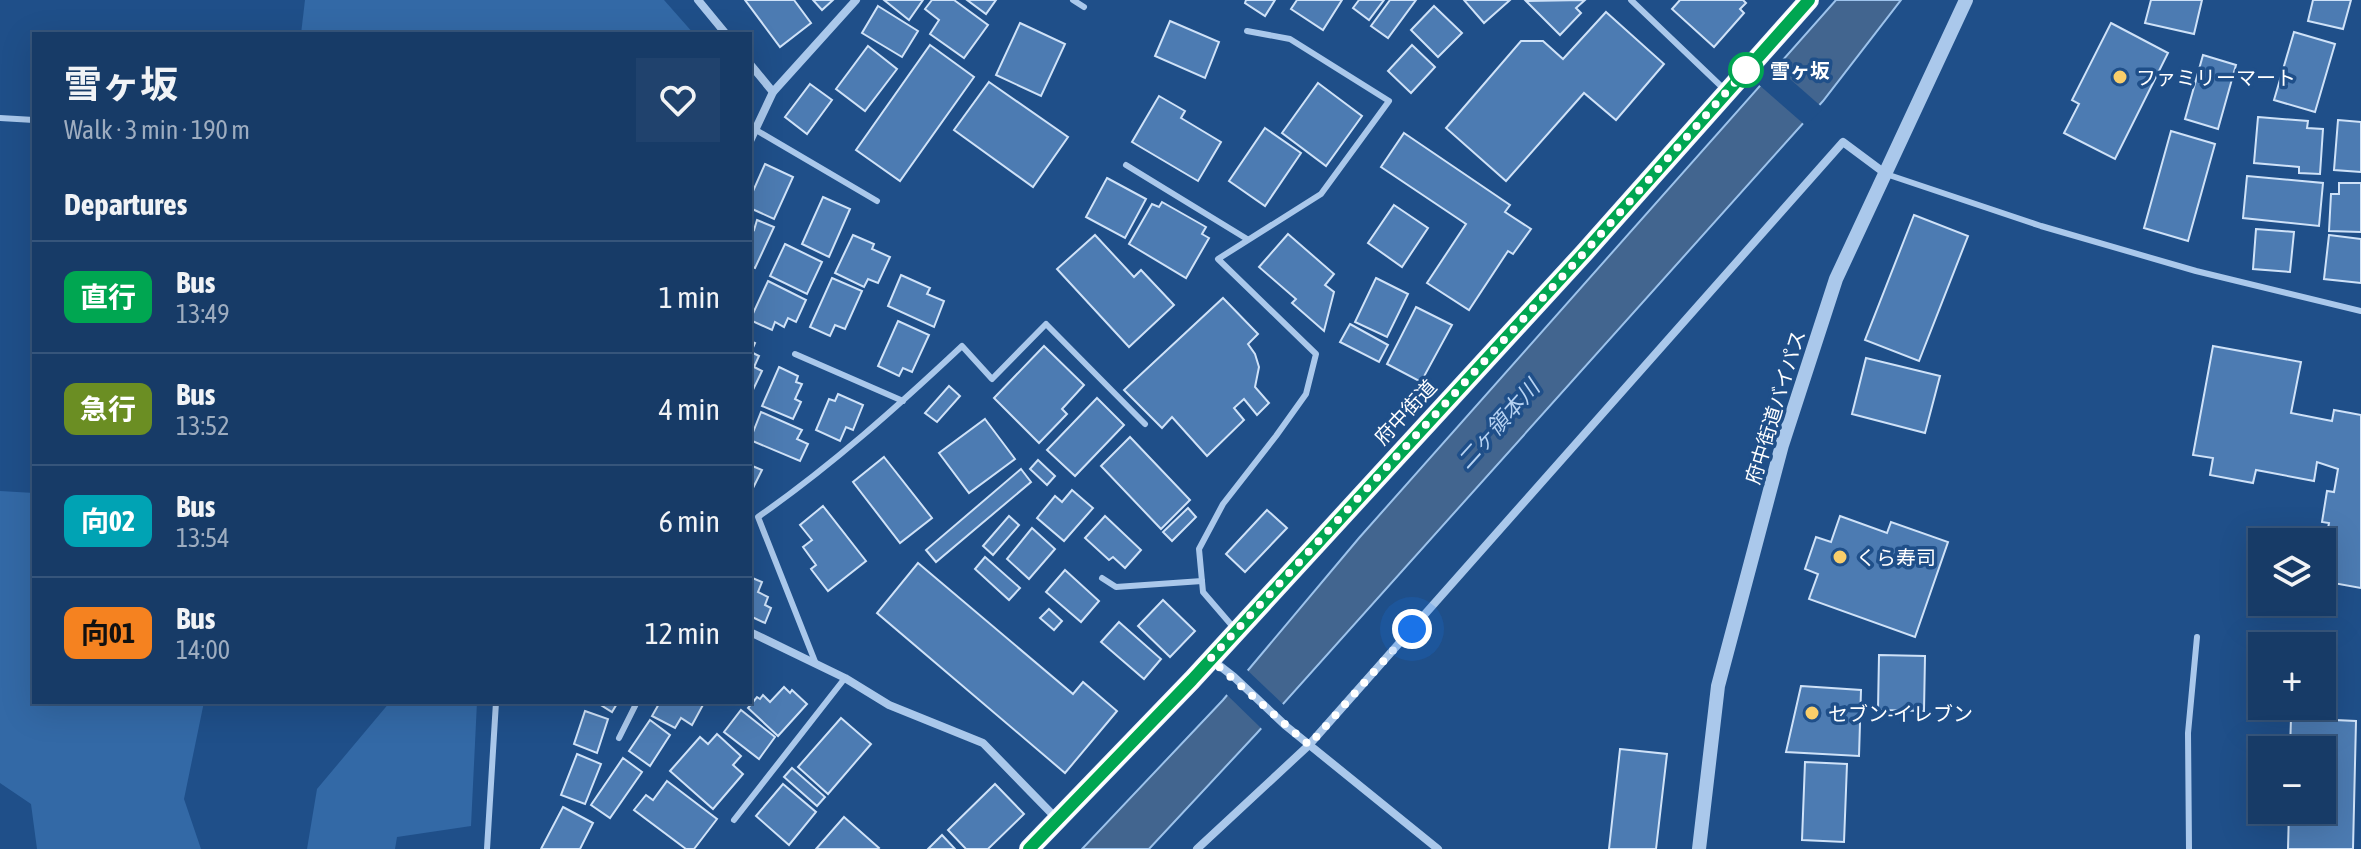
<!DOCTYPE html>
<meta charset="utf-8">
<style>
body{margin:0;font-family:"Asap Condensed","Noto Sans JP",sans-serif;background:#20426d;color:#f1f3f6;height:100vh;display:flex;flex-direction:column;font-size:30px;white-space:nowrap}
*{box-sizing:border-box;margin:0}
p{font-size:26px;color:#9eadc0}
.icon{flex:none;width:44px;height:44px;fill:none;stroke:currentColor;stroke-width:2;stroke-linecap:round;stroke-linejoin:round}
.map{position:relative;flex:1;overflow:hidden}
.side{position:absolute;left:32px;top:32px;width:720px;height:672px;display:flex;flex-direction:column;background:#173b67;border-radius:0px;box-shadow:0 8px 32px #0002,0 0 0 2px #36557b}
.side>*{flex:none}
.badge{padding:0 16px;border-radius:12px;font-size:28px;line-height:52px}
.tools{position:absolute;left:2248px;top:528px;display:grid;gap:16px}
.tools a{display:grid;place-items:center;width:88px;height:88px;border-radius:0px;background:#173b67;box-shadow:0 8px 32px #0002,0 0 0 2px #36557b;font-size:40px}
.you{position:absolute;width:40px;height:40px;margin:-20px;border:6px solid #fff;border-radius:50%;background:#1a73e8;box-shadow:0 0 0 12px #1a73e833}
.map>.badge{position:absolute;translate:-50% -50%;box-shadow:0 0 0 4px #fff}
h2{padding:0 32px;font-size:30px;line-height:72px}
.round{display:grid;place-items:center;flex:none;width:84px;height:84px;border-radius:0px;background:#20426d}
.summary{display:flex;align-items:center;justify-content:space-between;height:136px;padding:0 32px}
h1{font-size:38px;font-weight:700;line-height:60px}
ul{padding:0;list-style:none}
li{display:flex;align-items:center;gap:24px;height:112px;padding:0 32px;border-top:2px solid #36557b}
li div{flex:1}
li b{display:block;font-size:30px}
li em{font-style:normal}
li .badge{min-width:88px;font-weight:700;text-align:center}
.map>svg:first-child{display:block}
.green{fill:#3369a6}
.water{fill:#42658f;stroke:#9dc3ec;stroke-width:2}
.pier{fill:#1f4f89}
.building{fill:#4c7bb2;stroke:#cfe2f8;stroke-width:2}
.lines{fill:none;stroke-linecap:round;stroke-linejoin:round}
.service{stroke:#aac8eb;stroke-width:6}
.minor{stroke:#aac8eb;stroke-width:8}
.tertiary{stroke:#aac8eb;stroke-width:14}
.primary{stroke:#eef5fe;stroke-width:20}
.line-casing{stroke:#fff;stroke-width:18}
.line{stroke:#00a651;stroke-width:12}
.walk{stroke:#fff;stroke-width:8;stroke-dasharray:0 14.4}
.stop-dot{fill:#fff;stroke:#00a651;stroke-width:4}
.poi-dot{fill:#f9ce6a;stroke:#1f4f89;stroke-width:3}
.labels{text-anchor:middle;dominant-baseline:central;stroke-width:7;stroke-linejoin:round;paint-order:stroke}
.stop-label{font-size:20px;font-weight:bold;fill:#fff;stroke:#1f4f89;text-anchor:start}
.poi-label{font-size:20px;fill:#fff;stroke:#1f4f89;text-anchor:start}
.street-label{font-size:20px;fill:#fff;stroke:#1f4f89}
.water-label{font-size:22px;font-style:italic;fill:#b6d2f2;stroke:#1f4f89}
</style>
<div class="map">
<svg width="2361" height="849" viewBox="0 0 2361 849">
<rect width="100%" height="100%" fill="#1f4f89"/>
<g class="green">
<polygon points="305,0 664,0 694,34 301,34"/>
<polygon points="0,491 34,493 34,702 204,702 184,799 201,849 37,849 31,804 0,783"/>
<polygon points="390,702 477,702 471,826 397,837 395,849 307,849 317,789"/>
</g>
<polygon class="water" points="1836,0 1901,0 1823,101 1257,733 1149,849 1082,849 1223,700 1359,538"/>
<g class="pier">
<polygon points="1774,65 1823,108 1806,126 1758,84"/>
<polygon points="1245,668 1286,707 1264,731 1224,692"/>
</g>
<g class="building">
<polygon points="745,0 794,0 811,23 780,47"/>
<polygon points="813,0 833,0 822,10"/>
<polygon points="884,0 923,0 909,20"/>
<polygon points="932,0 954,0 988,25 964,58 930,34 939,20 925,9"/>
<polygon points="967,0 996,0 986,14"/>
<polygon points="1246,0 1275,0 1265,16 1245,3"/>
<polygon points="1297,0 1342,0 1323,30 1291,9"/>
<polygon points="1359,0 1384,0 1369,20 1353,8"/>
<polygon points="1390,0 1416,0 1388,38 1371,26"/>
<polygon points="1464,0 1510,0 1484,23"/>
<polygon points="1585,0 1576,8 1581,13 1560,35 1526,1"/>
<polygon points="1680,0 1743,0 1746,3 1740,9 1744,13 1714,47 1672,9"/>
<polygon points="2151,0 2202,0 2194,34 2145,23"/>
<polygon points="2313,0 2351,0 2343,29 2308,21"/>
<polygon points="878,6 918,31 902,57 862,33"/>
<polygon points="1434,6 1462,33 1438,57 1411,30"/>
<polygon points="1606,12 1664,64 1616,120 1584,93 1506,181 1446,128 1521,41 1543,41 1563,59"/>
<polygon points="1170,21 1219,42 1205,78 1155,56"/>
<polygon points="1020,23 1065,44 1041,96 996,75"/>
<polygon points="2111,23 2168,53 2115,159 2064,133 2079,104 2072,100"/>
<polygon points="2294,32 2335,44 2315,112 2274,100"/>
<polygon points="930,45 974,77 900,181 856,150"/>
<polygon points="1412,45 1435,67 1411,93 1388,71"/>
<polygon points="868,46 897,69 865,111 836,89"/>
<polygon points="2203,55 2236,65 2218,129 2185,119"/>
<polygon points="989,82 1068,137 1033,187 954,130"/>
<polygon points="1318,83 1362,116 1326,166 1282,133"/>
<polygon points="810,84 832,100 807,134 785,117"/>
<polygon points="1159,96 1185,111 1181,118 1221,142 1198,181 1132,142"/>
<polygon points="2258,117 2308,121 2307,128 2323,129 2320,174 2299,173 2299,167 2254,163"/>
<polygon points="2338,120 2361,122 2361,172 2334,170"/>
<polygon points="1265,128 1301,153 1265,206 1229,181"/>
<polygon points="2171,131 2215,144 2188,241 2144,228"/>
<polygon points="1404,133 1510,205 1505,212 1531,229 1513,254 1508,251 1469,310 1427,283 1466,224 1381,167"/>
<polygon points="765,164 793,177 774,219 750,208 750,198"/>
<polygon points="2247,176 2323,183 2319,226 2243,218"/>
<polygon points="1107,178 1146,199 1125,238 1086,217"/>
<polygon points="2339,183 2361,183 2361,232 2329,231 2331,194 2339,194"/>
<polygon points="823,197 850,209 829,257 802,244"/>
<polygon points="1162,202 1206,227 1202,234 1209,238 1186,278 1129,244 1152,204 1159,207"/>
<polygon points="1394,205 1428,228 1402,267 1368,243"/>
<polygon points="1914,215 1968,236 1919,361 1865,340"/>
<polygon points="757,220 774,227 755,268 750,266 750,228 754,230"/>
<polygon points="2256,229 2294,232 2290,272 2253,269"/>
<polygon points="1288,234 1334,274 1325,285 1334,292 1324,331 1292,303 1296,299 1259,267"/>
<polygon points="853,235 874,244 872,249 890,257 878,283 868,279 864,287 835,273"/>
<polygon points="1095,235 1134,277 1141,270 1174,305 1129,347 1057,269"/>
<polygon points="2329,235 2361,239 2361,283 2324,279"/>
<polygon points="785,244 822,262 807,294 770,276"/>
<polygon points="901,275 930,288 927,294 944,301 934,327 888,306"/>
<polygon points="832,278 862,291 845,329 835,325 830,336 810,327"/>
<polygon points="1376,278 1408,294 1387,337 1355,322"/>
<polygon points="768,281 806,300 796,322 788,318 784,327 775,322 772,330 750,320"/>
<polygon points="1223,298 1258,334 1248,344 1255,354 1259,367 1255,387 1269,403 1257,415 1244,399 1234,408 1244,420 1207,456 1172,417 1162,428 1124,390"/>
<polygon points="1416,307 1452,325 1421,382 1387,364"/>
<polygon points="898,321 929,335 912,372 903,368 899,376 878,366"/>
<polygon points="1350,324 1388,345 1379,362 1340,342"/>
<polygon points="750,341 755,343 751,352 759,356 754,367 762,371 750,396"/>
<polygon points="1044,346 1084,385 1062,409 1067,414 1039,443 994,398"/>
<polygon points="2213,346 2301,362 2291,413 2332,421 2334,410 2361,415 2361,588 2322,581 2322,559 2329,523 2322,522 2327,491 2334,492 2338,469 2317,462 2314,481 2256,470 2253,483 2210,475 2213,458 2193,455"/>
<polygon points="1866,358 1940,376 1925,433 1852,414"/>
<polygon points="779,367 798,376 796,382 802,384 795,399 801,402 793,419 762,406"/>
<polygon points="949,386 960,396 937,422 925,413"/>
<polygon points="838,394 863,405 853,430 846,427 840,441 816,430 829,399 835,401"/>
<polygon points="1097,398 1124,425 1075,476 1047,450"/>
<polygon points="761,412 802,430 797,439 808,444 800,461 750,440"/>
<polygon points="985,419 1015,459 969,493 939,453"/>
<polygon points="1130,437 1190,500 1161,529 1101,466"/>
<polygon points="884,457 932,518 900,543 853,482"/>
<polygon points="1038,460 1055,476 1047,485 1030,469"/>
<polygon points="750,465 762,470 751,492 750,491"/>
<polygon points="1021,469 1031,482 936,562 926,550"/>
<polygon points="1072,490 1093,508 1064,541 1037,518 1055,496 1062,502"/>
<polygon points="823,506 866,561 828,591 811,569 816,565 803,547 812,540 800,525"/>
<polygon points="1188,508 1196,517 1172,541 1163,532"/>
<polygon points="1267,510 1287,528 1245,572 1226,554"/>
<polygon points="1009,516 1019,525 993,555 983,546"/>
<polygon points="1105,516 1141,550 1125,568 1113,557 1109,560 1085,538"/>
<polygon points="1840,516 1887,533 1891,522 1948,542 1915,637 1809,599 1818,574 1805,569 1816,537 1831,542"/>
<polygon points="1032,528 1055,549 1029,579 1007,559"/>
<polygon points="985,557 1020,588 1009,600 975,569"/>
<polygon points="918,563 1073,694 1083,682 1117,711 1065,773 877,613"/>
<polygon points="1065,570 1099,601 1081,622 1046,592"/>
<polygon points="750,577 762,582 758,592 768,597 765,605 771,608 765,623 750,616"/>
<polygon points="1163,600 1195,631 1170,657 1138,626"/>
<polygon points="1049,609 1062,621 1054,630 1040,618"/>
<polygon points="1119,622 1161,659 1144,679 1101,642"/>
<polygon points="1879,655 1925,656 1924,711 1878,710"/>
<polygon points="1801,686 1861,690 1859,756 1786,752"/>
<polygon points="784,687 790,693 792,690 807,704 778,736 748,708 757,697 760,699 763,695 770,702"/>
<polygon points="596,702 618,702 612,712"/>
<polygon points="660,702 702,702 704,703 692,725 681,718 675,728 652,716"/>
<polygon points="741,710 775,737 759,759 724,732"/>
<polygon points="585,711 608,719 597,753 574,744"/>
<polygon points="841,718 871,744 828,794 798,767"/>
<polygon points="2291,718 2356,721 2353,849 2288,849 2289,810 2322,810 2322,750 2290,750"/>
<polygon points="650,720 670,735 650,766 629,751"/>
<polygon points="717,734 741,756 733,765 743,774 713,809 670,771 700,737 708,744"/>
<polygon points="1620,749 1667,754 1656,849 1609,849"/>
<polygon points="577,754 601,764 585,804 561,795"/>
<polygon points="623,758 642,772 610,818 591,805"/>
<polygon points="1805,762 1847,764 1844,842 1802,840"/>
<polygon points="792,768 825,797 817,806 784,777"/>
<polygon points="667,781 717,819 694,849 686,849 634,810 646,795 653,800"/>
<polygon points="783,784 816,812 789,845 756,816"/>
<polygon points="995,784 1024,814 988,849 966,849 948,830"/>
<polygon points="563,807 593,823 580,849 541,849"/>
<polygon points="844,817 879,848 878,849 816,849"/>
<polygon points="942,835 955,849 928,849"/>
</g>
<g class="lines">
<g class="service">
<polyline points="1073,0 1084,7"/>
<polyline points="1631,0 1724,89"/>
<polyline points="0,118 34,120"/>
<polyline points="756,130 877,201"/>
<polyline points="1126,165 1247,239"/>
<polyline points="1886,174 2041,226 2196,271 2361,311"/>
<polyline points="795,354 903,401"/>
<polyline points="1102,578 1116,587 1202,581"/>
<polyline points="1234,628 1203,592 1199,549 1223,504 1276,436 1306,394 1316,354 1218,259 1321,194 1389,101 1290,39 1247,31"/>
<path d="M 816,664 L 758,517 C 831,466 897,407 962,346 L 992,379 L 1046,324 L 1145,424"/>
<polyline points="619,738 637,702"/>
<polyline points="734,820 845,678"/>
<polyline points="487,849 496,702"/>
<polyline points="2189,849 2188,733 2197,637"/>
</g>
<g class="minor">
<polyline points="698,0 726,34"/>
<polyline points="750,64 773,92"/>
<polyline points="750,141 773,92 856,0"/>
<polyline points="750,632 845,678 889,705 983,743 1056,818"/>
<polyline points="1211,659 1234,677 1286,726 1438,849"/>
<polyline points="1197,849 1309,745 1843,142 1886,174"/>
</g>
<polyline class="tertiary" points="1699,849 1718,686 1782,445 1836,279 1966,0"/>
<polyline class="primary" points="1029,849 1192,680 1584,253 1809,0"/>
</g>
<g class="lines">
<defs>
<polyline id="line" points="1029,849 1192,680 1584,253 1809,0"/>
</defs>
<use href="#line" class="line-casing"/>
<use href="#line" class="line"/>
<polyline class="walk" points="1412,629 1309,745 1210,659 1584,253 1746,70"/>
</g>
<circle class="stop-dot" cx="1746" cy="70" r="16"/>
<g class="poi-dot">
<circle cx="2120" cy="77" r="8"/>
<circle cx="1840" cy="557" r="8"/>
<circle cx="1812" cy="713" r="8"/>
</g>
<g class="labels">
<g class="stop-label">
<text x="1770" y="70">雪ヶ坂</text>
</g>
<g class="poi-label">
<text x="2136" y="77">ファミリーマート</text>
<text x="1856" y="557">くら寿司</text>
<text x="1828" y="713">セブン-イレブン</text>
</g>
<g class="street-label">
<text transform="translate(1775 407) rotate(-73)">府中街道バイパス</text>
<text transform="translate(1405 412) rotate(-47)">府中街道</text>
</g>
<g class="water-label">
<text transform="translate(1498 424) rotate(-48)">二ヶ領本川</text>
</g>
</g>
</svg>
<div class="tools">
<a><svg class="icon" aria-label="layers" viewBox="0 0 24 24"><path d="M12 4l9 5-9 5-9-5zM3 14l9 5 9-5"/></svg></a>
<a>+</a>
<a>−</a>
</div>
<div class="you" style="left:1412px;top:629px"></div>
<section class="side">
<div class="summary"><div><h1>雪ヶ坂</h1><p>Walk · 3 min · 190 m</p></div><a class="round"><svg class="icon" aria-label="heart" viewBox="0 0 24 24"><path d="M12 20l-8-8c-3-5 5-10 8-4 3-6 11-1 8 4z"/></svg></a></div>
<h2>Departures</h2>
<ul>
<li><span class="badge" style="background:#00a651;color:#fff">直行</span><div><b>Bus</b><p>13:49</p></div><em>1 min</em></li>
<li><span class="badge" style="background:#6b8e23;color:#fff">急行</span><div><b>Bus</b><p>13:52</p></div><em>4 min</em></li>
<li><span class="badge" style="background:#00a3b4;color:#fff">向02</span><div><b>Bus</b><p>13:54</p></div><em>6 min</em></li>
<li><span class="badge" style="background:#f58220;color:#111">向01</span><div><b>Bus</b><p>14:00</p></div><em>12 min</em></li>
</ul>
</section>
</div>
